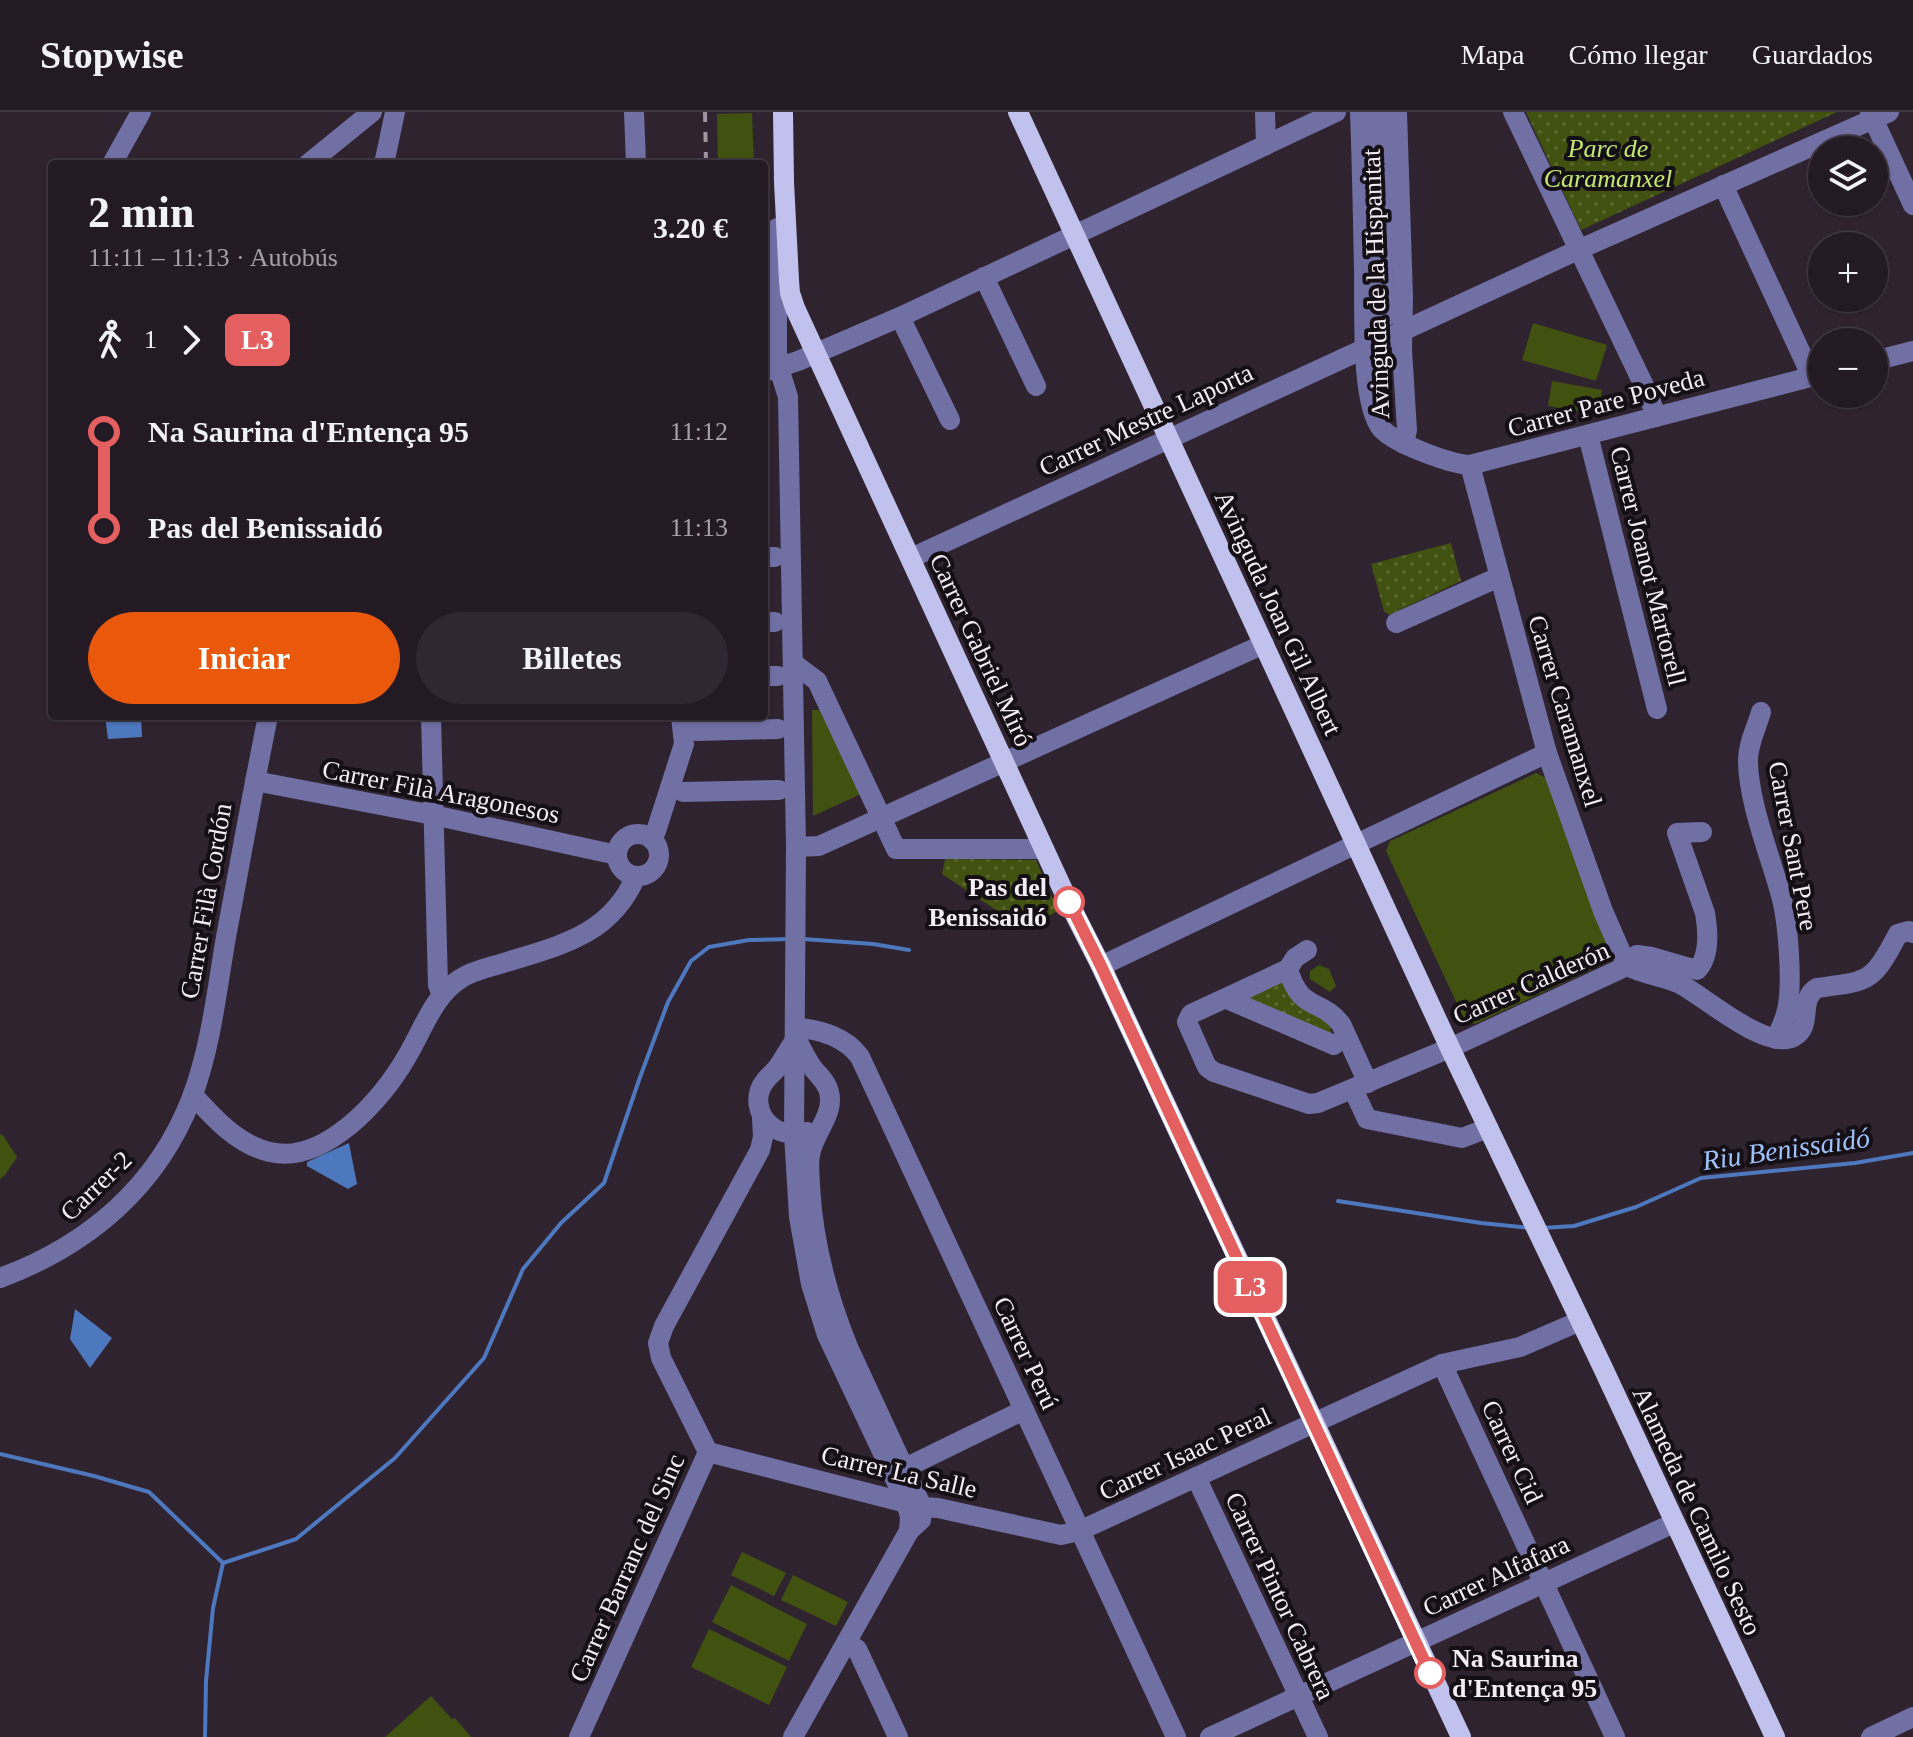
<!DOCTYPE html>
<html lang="es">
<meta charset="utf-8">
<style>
body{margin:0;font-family:"Times New Roman",serif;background:#2f2731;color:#f1f3f6;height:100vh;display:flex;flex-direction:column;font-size:30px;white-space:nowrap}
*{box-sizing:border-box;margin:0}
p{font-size:26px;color:#a3a1a6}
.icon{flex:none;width:44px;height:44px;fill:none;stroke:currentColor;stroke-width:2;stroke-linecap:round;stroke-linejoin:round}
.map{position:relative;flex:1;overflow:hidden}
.drawer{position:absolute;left:48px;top:48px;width:720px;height:560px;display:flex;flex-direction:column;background:#231a24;border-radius:8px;box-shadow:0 2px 6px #0004,0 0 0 2px #403841}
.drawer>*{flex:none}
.badge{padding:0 16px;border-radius:12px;font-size:28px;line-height:52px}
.fabs{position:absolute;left:1808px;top:24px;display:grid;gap:16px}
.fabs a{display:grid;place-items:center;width:80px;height:80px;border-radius:50%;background:#231a24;box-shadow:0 2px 6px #0004,0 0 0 2px #403841;font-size:40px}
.map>.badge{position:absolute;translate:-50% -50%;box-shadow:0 0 0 4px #fff}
.legs{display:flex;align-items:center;gap:12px;height:88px;padding:0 40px;font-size:26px}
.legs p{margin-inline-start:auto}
.head{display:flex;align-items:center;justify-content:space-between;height:136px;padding:0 40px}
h1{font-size:44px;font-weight:600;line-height:60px}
.primary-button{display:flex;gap:16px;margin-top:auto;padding:16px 40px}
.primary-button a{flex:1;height:92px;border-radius:48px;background:#ea580c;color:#fff;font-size:32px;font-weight:600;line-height:92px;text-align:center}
.primary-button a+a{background:#2f2731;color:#f1f3f6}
ul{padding:0 40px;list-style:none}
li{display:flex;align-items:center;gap:28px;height:96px;font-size:30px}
li i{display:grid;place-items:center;width:12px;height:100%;margin:0 10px;background:currentColor}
li i::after{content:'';width:20px;height:20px;margin:-10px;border:6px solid;border-radius:50%;background:#231a24}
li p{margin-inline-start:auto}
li:first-child i{background:linear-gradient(#0000 50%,currentColor 0)}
li:last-child i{background:linear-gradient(currentColor 50%,#0000 0)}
header{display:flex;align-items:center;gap:48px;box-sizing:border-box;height:112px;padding:0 40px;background:#231a24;border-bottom:2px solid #403841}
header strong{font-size:38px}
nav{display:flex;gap:44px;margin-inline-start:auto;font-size:28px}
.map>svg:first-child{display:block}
.grass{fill:#415110}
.park{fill:url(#park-dots)}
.water{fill:#4e78be}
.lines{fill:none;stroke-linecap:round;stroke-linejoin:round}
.stream{stroke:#4e78be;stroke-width:4}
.minor{stroke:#7070a5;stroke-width:20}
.major{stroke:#c0c2ed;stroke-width:20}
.rail{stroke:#9e959f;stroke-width:4;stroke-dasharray:10 10;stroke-linecap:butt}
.line-1-casing{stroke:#fff;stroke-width:18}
.line-1{stroke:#e45f5f;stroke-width:12}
.stop-1-dot{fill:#fff;stroke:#e45f5f;stroke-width:4}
.labels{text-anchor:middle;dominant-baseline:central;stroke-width:8;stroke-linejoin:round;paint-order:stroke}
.park-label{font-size:26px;font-style:italic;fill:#c5e771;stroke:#140f14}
.street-label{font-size:26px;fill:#f5edf6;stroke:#140f14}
.stop-label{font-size:26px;font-weight:bold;fill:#f5edf6;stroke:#140f14;text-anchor:end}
.water-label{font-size:28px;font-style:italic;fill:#a0c2fb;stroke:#140f14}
</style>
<header>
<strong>Stopwise</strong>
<nav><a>Mapa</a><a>Cómo llegar</a><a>Guardados</a></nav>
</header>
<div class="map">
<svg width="1913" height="1625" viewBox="0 0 1913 1625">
<defs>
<pattern id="park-dots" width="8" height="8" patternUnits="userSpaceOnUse" patternTransform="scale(2)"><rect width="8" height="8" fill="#415110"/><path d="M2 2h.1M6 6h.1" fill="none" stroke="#5d6a33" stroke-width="1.8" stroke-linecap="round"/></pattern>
</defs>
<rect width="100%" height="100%" fill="#2f2330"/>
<g class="grass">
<polygon points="752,1 754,52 718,52 717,2"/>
<polygon points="1533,211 1607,233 1596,269 1522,248"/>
<polygon points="1552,269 1602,278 1598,303 1548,294"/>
<polygon points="812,598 820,598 861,682 813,704"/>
<polygon points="1536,661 1546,666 1613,840 1609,850 1475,912 1465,909 1386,739 1390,729"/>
<polygon points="1319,853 1329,857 1336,874 1330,880 1310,867 1310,859"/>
<polygon points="2,1022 17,1045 5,1063 0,1067 0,1023"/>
<polygon points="742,1440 786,1461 774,1484 731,1463"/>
<polygon points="793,1463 848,1490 836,1514 781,1488"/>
<polygon points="731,1473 807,1512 789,1549 712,1510"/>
<polygon points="709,1517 787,1555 769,1593 691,1555"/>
<polygon points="431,1584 452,1607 455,1606 471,1625 385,1625"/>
</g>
<g class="park">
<polygon points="1526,0 1837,0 1581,118"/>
<polygon points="1451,431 1461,469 1389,503 1384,499 1371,452"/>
<polygon points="945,747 1036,748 1058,799 1036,811 1011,808 942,762"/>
<polygon points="1280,867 1333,915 1330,917 1335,928 1247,892 1248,882"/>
</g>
<g class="water">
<polygon points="105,604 141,604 142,625 108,627"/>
<polygon points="349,1031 357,1072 348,1077 307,1054 307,1050"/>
<polygon points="75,1197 112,1226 90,1256 70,1227"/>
</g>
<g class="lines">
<g class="stream">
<polyline points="803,827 873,832 909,838"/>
<polyline points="1338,1089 1481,1111 1530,1116"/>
<polyline points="1542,1116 1574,1114 1636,1095 1701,1066 1855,1051 1913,1041"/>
<polyline points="0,1342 94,1364 149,1380 223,1451"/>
<polyline points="223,1451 296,1427 395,1346 484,1246 523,1157 561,1111 604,1071 639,968 668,890 691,849 709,835 749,828 790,827"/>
<polyline points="205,1625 206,1569 213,1496 223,1451"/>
</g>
<g class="minor">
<polyline points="634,0 636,52"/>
<polyline points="1265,0 1266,33"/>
<path d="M 1360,0 C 1362,53 1363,106 1364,159 C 1365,195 1360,289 1381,316 C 1393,331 1450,352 1470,353 L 1822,262"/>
<polyline points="1378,0 1384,206"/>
<polyline points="1397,0 1403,185 1402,238 1407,318 1404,332"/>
<polyline points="1513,0 1649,284 1656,305"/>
<polyline points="1870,0 1913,93"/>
<polyline points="112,52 141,0"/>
<polyline points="308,52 372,0"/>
<polyline points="384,52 395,0"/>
<polyline points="1723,73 1812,265"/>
<polyline points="777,116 777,241 779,256 788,285 796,735 794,1022 799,1105 811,1172 827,1223 906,1390 910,1405 909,1419"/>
<polyline points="984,165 1036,274"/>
<polyline points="900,205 950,308"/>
<polyline points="1874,249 1913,239"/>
<polyline points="764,260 798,249 900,205 1336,0"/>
<polyline points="1588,323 1657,597"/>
<polyline points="1470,353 1547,641 1603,799 1627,854"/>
<polyline points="764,445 775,445"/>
<polyline points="911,446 1580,137 1889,0"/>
<polyline points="764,510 775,510"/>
<polyline points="1396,511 1499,465"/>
<polyline points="793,551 817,569 896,737 1044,737"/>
<polyline points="764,564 778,564"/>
<path d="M 1761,600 C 1757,615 1748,631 1748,648 C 1748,688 1769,741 1780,780 C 1788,806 1793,871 1787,898 C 1785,908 1780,917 1776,927"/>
<polyline points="431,604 438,873 442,883"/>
<polyline points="696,619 778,617"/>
<polyline points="255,669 433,703 617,743"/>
<polyline points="683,680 779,678"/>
<circle cx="638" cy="743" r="21"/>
<polyline points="651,727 656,719 684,632 681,604"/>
<polyline points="796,735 819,734 1264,532"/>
<path d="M 1307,838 L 1295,846 L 1288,857 L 1191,902 L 1187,910 L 1207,955 L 1214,960 L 1309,992 L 1318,991 L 1450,936 L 1627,854 L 1637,843 L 1652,845 L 1697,858 C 1710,845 1708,818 1705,801 L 1677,721 L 1702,720"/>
<polyline points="1101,854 1547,641"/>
<path d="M 1627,854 C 1644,863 1663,864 1680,872 C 1704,884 1769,942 1795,924 C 1813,913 1798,887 1817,876 C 1870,869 1872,871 1898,822 L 1909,819 L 1913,821"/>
<path d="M 1288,857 C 1300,900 1321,886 1341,912 L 1368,971"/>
<polyline points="1227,887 1334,933"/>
<path d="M 796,916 C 819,917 846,925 860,945 L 1176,1625"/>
<path d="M 795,928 C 789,937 784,946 778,955 C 774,960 769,964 765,969 C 754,983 757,1003 771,1014 C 781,1022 795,1023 807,1020"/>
<polyline points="1353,977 1367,1007 1462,1026 1488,1016"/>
<path d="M 193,983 C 214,1006 238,1033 270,1040 C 324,1053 382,988 406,946 C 422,920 433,884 460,867 C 472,859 487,856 500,852 C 557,834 610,825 636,764"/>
<path d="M 0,1166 C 89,1133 158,1074 192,985 C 211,935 217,877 226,825 C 240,751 253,677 268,604"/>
<polyline points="1442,1252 1615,1625"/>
<polyline points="708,1340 922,1395 938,1396 1061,1423 1079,1419 1442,1252 1520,1235 1580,1209"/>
<polyline points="708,1340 661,1246 658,1231 664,1214 760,1038 763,1025 762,1006"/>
<polyline points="905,1356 1024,1298"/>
<polyline points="1196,1365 1318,1625"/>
<polyline points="847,1531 857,1537 898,1625"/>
<polyline points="579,1625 708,1340"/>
<path d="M 793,1625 L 909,1419 L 921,1408 L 922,1395 L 848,1235 C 827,1183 813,1130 810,1074 C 810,1064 808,1053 810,1043 C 813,1021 835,1003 829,980 C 827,970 818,963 812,955 C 806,946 802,937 797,928"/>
<polyline points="1210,1625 1674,1411"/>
<polyline points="1871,1625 1913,1605"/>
</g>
<g class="major">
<polyline points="783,0 784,70 789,168 790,181 795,196 1068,789 1101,854 1461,1625"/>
<polyline points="1018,0 1450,936 1603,1256 1775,1625"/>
</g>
<polyline class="rail" points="705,0 706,52"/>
</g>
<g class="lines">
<defs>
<polyline id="line-1" points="1069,790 1101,854 1430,1561"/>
</defs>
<use href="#line-1" class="line-1-casing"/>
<use href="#line-1" class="line-1"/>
</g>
<g class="stop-1-dot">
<circle cx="1069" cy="790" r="14"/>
<circle cx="1430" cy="1561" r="14"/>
</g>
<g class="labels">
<g class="park-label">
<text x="1608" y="36">Parc de<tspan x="1608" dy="30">Caramanxel</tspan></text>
</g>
<g class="street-label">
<text transform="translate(1376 172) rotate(-92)">Avinguda de la Hispanitat</text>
<text transform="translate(1606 291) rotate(-15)">Carrer Pare Poveda</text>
<text transform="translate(1146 308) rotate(-25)">Carrer Mestre Laporta</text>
<text transform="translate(1648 454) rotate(76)">Carrer Joanot Martorell</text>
<text transform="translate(1278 501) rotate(65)">Avinguda Joan Gil Albert</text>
<text transform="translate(981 538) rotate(65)">Carrer Gabriel Miró</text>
<text transform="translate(1565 599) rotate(73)">Carrer Caramanxel</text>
<text transform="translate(441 680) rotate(11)">Carrer Filà Aragonesos</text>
<text transform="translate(1793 734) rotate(79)">Carrer Sant Pere</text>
<text transform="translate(206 789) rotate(-80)">Carrer Filà Cordón</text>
<text transform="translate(1531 871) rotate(-24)">Carrer Calderón</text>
<text transform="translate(96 1074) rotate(-44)">Carrer-2</text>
<text transform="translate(1026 1241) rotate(65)">Carrer Perú</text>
<text transform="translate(1512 1340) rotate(65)">Carrer Cid</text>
<text transform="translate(1185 1342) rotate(-25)">Carrer Isaac Peral</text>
<text transform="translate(899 1360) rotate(13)">Carrer La Salle</text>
<text transform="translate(1697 1399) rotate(65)">Alameda de Camilo Sesto</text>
<text transform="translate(627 1456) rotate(-66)">Carrer Barranc del Sinc</text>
<text transform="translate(1496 1464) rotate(-25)">Carrer Alfafara</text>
<text transform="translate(1280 1484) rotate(65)">Carrer Pintor Cabrera</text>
</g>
<g class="stop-label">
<text x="1047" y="775">Pas del<tspan x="1047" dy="30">Benissaidó</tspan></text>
<text x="1452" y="1546" text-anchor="start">Na Saurina<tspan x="1452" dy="30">d'Entença 95</tspan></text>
</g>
<g class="water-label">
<text transform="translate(1786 1037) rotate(-8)">Riu Benissaidó</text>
</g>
</g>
</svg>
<div class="fabs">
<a><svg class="icon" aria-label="layers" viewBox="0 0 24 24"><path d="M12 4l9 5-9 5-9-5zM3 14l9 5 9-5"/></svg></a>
<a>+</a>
<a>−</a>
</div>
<b class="badge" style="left:1250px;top:1175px;background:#e45f5f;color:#fff">L3</b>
<section class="drawer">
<div class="head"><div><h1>2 min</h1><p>11:11 – 11:13 · Autobús</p></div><b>3.20 €</b></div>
<div class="legs"><svg class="icon" aria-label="walk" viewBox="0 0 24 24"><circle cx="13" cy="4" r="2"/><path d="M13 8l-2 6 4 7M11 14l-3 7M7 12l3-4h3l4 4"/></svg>1<svg class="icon" aria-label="forward" viewBox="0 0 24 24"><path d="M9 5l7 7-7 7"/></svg><b class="badge" style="background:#e45f5f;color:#fff">L3</b></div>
<ul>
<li><i style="color:#e45f5f"></i><b>Na Saurina d'Entença 95</b><p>11:12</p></li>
<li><i style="color:#e45f5f"></i><b>Pas del Benissaidó</b><p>11:13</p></li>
</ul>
<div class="primary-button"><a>Iniciar</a><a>Billetes</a></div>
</section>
</div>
